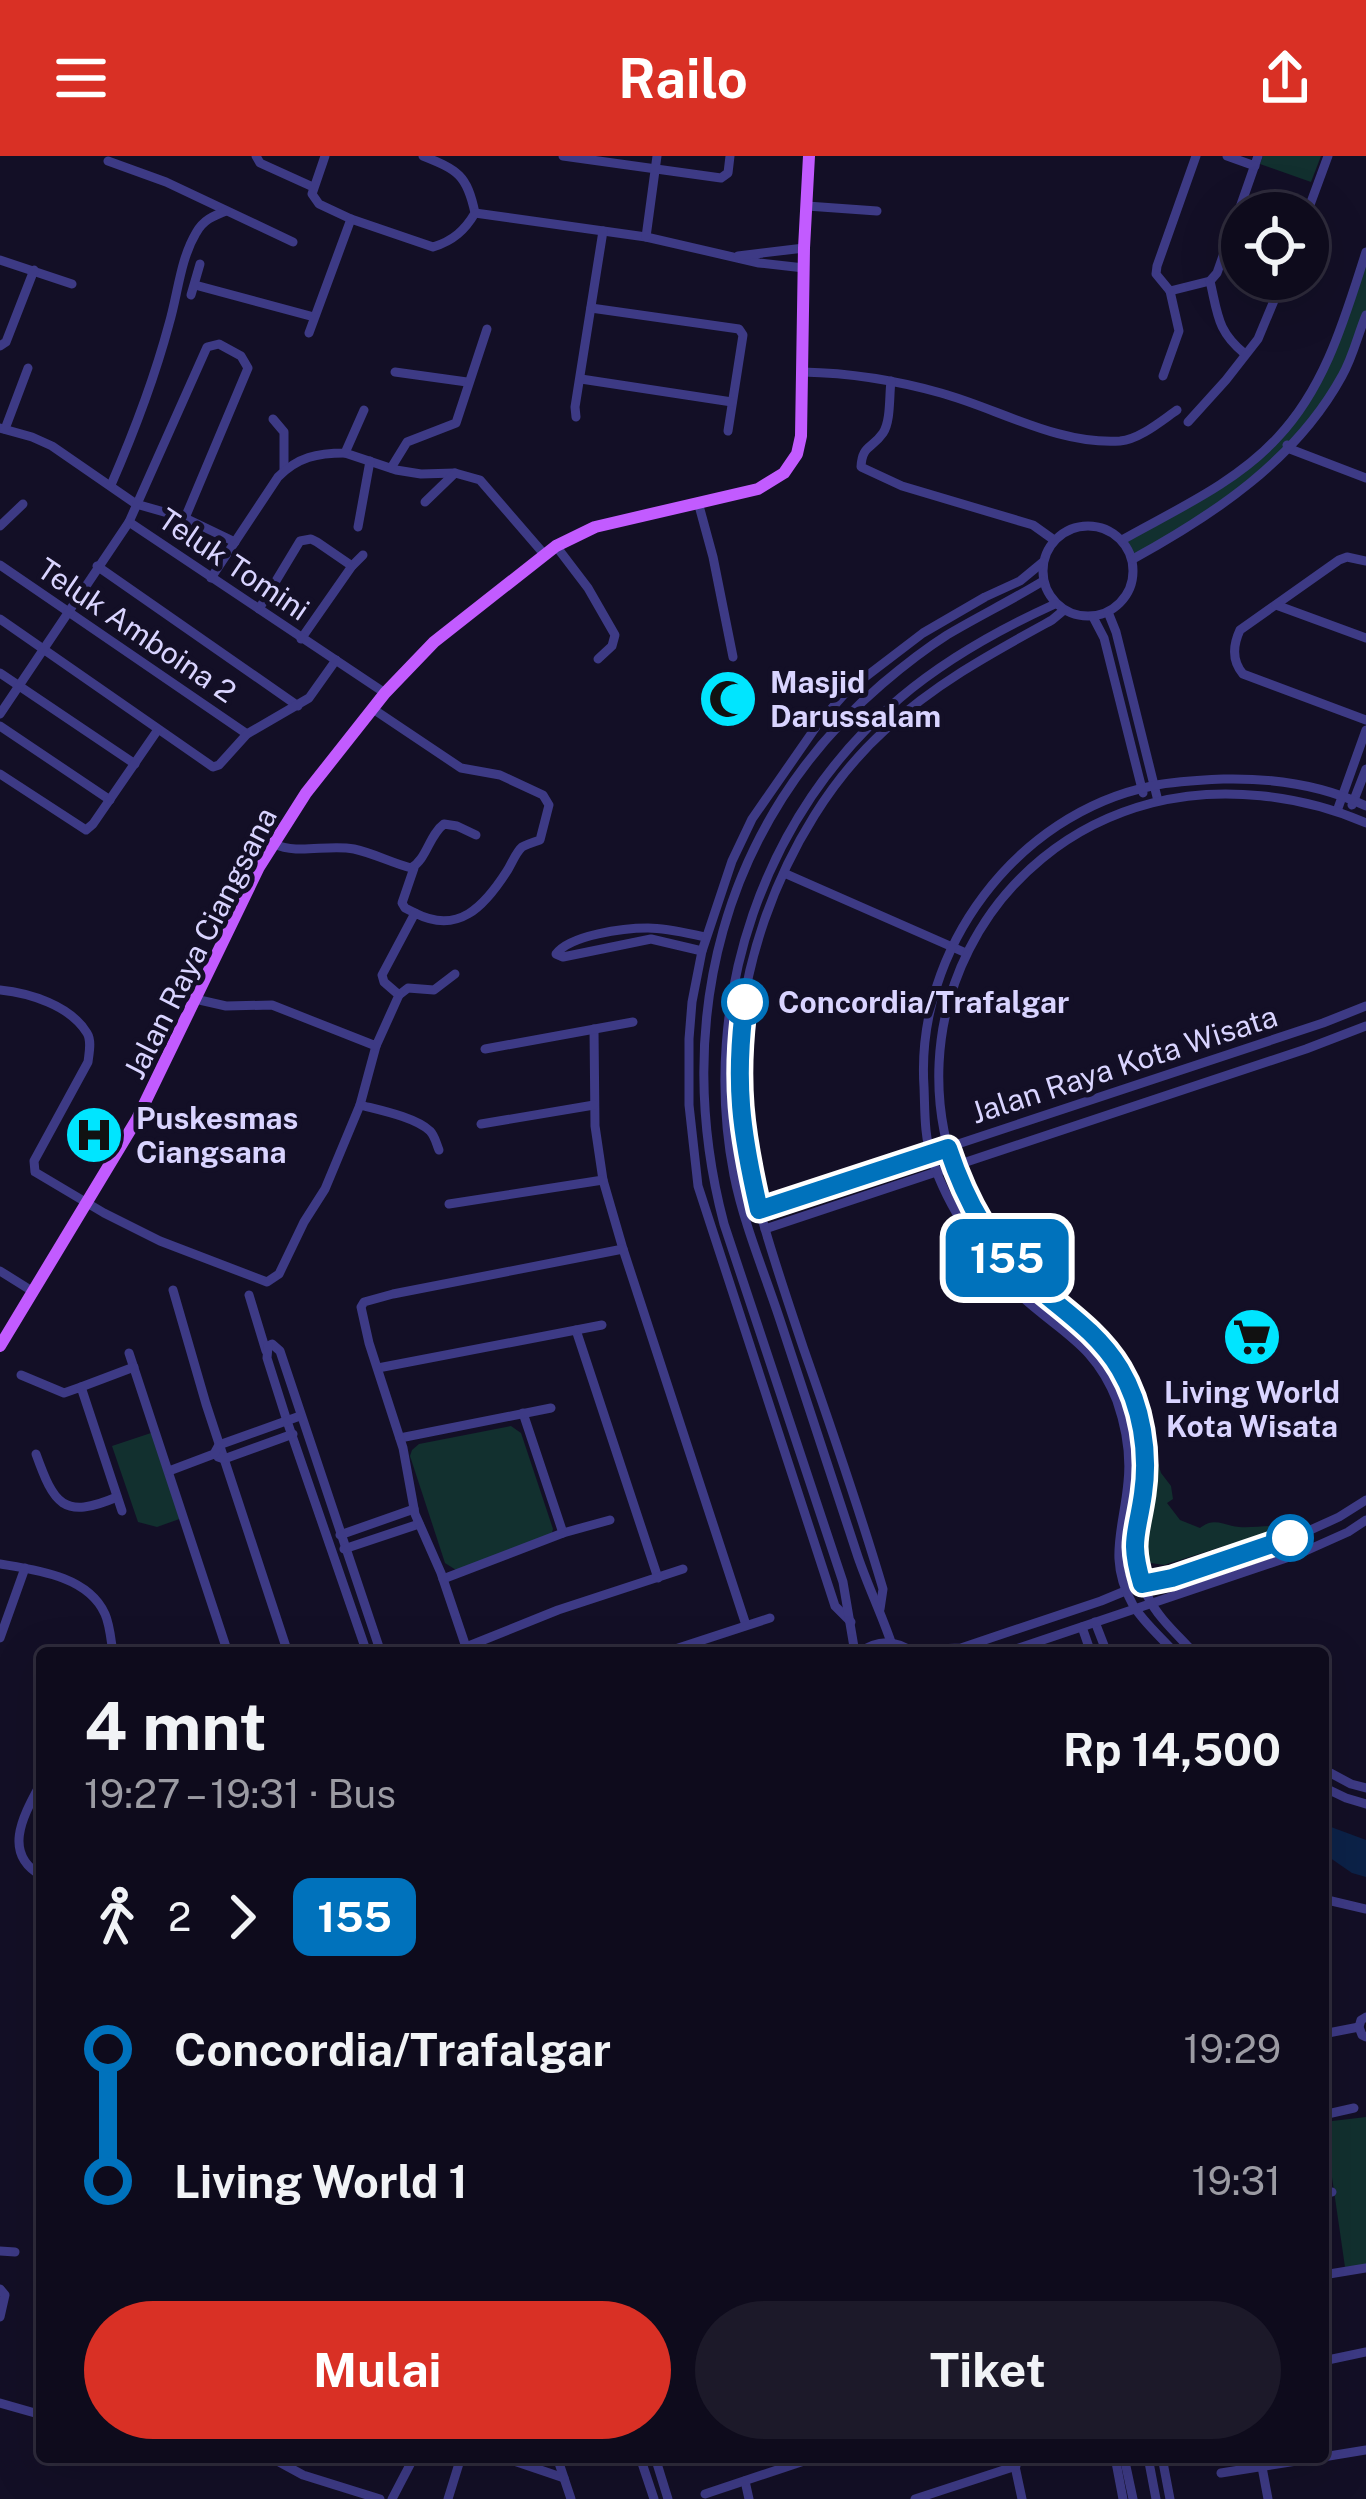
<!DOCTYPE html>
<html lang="id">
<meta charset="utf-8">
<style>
body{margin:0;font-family:"Public Sans",sans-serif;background:#1c1929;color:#f1f3f6;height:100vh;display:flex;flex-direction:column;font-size:45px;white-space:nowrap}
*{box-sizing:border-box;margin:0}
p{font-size:39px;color:#9b9ba3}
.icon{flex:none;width:66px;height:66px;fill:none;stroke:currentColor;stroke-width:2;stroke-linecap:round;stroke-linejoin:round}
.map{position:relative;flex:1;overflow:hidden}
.panel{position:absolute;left:36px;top:1491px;width:1293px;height:816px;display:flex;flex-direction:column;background:#0e0b1c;border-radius:12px;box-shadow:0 12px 48px #0002,0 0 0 3px #2e2b3b}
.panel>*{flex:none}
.badge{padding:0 24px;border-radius:18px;font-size:42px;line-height:78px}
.buttons{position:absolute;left:1221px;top:36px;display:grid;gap:24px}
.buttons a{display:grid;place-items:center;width:108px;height:108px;border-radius:50%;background:#0e0b1c;box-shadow:0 12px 48px #0002,0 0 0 3px #2e2b3b;font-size:60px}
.map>.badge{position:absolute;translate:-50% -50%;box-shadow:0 0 0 6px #fff}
.legs{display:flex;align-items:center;gap:18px;height:132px;padding:0 48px;font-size:39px}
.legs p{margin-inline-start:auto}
.summary{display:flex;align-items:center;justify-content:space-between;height:204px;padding:0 48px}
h1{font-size:66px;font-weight:700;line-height:90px}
.action{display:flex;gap:24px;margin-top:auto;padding:24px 48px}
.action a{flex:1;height:138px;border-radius:72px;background:#d93025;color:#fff;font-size:48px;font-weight:700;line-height:138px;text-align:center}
.action a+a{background:#1c1929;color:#f1f3f6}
ul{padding:0 48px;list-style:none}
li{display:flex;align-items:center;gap:42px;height:132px;font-size:45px}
li i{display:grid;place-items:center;width:18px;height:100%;margin:0 15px;background:currentColor}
li i::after{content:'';width:30px;height:30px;margin:-15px;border:9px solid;border-radius:50%;background:#0e0b1c}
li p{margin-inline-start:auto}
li:first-child i{background:linear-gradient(#0000 50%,currentColor 0)}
li:last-child i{background:linear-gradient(currentColor 50%,#0000 0)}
header{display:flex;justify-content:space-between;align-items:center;height:156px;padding:0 48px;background:#d93025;color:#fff;font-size:54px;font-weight:700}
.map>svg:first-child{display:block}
.green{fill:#12302f}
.water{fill:#0c2248}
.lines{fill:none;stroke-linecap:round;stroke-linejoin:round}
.minor{stroke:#3d3a85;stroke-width:9}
.major{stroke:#c25bff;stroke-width:12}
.line-1-casing{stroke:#fff;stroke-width:27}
.line-1{stroke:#0072bc;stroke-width:18}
.stop-1-dot{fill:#fff;stroke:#0072bc;stroke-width:6}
.labels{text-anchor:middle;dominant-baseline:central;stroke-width:10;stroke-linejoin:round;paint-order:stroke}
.street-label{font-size:30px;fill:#d9d4ff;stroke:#130f26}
.poi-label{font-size:30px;font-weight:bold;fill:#d9d4ff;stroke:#130f26;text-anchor:start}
.stop-label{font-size:30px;font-weight:bold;fill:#d9d4ff;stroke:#130f26;text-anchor:start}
</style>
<header><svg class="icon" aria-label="menu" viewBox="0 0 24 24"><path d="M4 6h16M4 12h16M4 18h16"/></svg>Railo<svg class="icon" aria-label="share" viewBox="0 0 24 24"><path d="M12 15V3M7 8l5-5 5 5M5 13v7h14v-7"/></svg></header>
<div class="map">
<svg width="1366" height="2343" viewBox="0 0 1366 2343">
<rect width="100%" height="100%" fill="#130f26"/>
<g class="green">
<polygon points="1263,0 1321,0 1311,26 1260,8"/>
<polygon points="1366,96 1366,159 1343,219 1290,293 1248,329 1133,403 1122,384 1219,329 1259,299 1320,222"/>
<polygon points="511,1270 521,1277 553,1373 551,1380 456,1414 445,1407 410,1300 412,1294 419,1288"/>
<polygon points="157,1275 185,1361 157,1371 138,1366 112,1290"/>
<path d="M 1154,1294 L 1161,1317 L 1171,1330 L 1173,1343 L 1167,1347 L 1180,1364 L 1200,1372 C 1214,1361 1222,1369 1239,1371 C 1249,1372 1260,1370 1270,1370 L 1272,1375 L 1164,1409 L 1151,1407 L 1145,1400 L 1143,1385 L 1153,1339 Z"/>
<polygon points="1366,1961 1366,2109 1345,2111 1324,1966"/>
</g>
<polygon class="water" points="1323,1668 1366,1684 1366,1721 1352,1717 1323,1697"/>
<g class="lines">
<g class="minor">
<polyline points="256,0 260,7 313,31"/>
<path d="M 325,0 L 312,38 L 319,48 L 351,63 L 433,91 C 453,85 465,74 475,57 C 467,19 458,14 423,0"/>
<polyline points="563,0 721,22 728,17 730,0"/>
<polyline points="1196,0 1157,110 1156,118 1170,135 1210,125 1217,117 1258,0"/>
<polyline points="1227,0 1255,10"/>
<polyline points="108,5 166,26 293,86"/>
<polyline points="807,50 877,55"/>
<polyline points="475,57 646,81 759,107 804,112"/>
<polyline points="1307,57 1328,0"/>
<polyline points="646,81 657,0"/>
<polyline points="738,100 804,92"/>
<polyline points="0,104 72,128"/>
<path d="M 1210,125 C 1218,159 1217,175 1245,198"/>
<polyline points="195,129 314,161"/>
<polyline points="191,139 200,108"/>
<polyline points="591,152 739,173 743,179 728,275"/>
<polyline points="309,177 351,63"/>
<polyline points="0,190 6,186 34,114"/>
<polyline points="395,216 467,226"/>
<path d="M 803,216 C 851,217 895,224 941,237 C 999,253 1058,289 1120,285 C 1140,283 1161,265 1177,254"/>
<polyline points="1163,220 1179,175 1170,135"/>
<polyline points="581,223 732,246"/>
<path d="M 891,225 C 889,240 891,265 883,277 C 872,293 862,289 861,311 L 902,330 L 1033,369 L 1054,384"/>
<polyline points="576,261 575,251 603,75"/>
<polyline points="273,263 284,276 284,313"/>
<polyline points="1188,266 1226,224 1258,183 1283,123"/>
<polyline points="0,272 32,281 52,290 136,348 185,362 235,386"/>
<polyline points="5,273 28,212"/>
<polyline points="1287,289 1290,293 1366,322"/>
<polyline points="345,297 396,314 421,318 455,317"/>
<polyline points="391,312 407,286 456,267 487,173"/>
<path d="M 111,329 C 134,276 154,224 169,168 C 178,138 180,104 196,77 C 203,64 213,60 226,55"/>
<polyline points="425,346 455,317 480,324 544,398"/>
<polyline points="698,346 713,401 733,501"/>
<polyline points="129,366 207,191 219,188 241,200 248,212 185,362"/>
<circle cx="1088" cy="415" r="45"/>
<polyline points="0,370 23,348"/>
<polyline points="358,371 370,305"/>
<path d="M 1122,384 C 1175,354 1236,327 1278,281 C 1326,230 1345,161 1366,96"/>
<polyline points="556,390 588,432 615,479 612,490 598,503"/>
<path d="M 1133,403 C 1215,358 1296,304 1342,220 C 1353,201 1358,178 1366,159"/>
<path d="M 1366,405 L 1347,401 L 1339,404 L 1240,474 C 1233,489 1232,505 1243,518 L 1366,564"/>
<polyline points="0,409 247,578"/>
<polyline points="97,410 298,550"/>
<path d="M 211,422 L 278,321 C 298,301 317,297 345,297 L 364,254"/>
<polyline points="1276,449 1366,482"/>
<polyline points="259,453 300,385 311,383 317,386 352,410"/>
<polyline points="1108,456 1116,476 1158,645"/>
<polyline points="1093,461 1104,482 1143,637"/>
<polyline points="0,463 213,611 219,609 247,578 309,542 336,504"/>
<polyline points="301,483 352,410 363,399"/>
<polyline points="0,517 135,608"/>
<polyline points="0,558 129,366 385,537"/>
<polyline points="0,570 110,644"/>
<polyline points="0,618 86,674 93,668 157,575"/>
<polyline points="1352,649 1366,613"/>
<polyline points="1337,655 1366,574"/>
<path d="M 274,688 C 298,699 327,688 354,693 C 373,697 392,707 411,712 C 427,703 429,679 444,668 L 457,670 L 476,679"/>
<polyline points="414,712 402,747 405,752 415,757"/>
<polyline points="784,717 966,797"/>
<path d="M 702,795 L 651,783 L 563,801 L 556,798 C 570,779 624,772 648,772 C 667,772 686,777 705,781"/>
<path d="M 0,834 C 29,837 70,849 87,877 C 92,885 89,897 88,906 L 34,1005 L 35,1016 L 104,1057 L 160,1085 L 267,1126 L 279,1118 L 304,1066 L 325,1033 L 360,949 L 376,890"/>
<polyline points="399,839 408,832 434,834 455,818"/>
<path d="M 195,843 L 226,850 L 272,849 L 376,890 L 399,839 L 384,826 L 382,819 L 415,757 C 458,779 484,751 507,715 C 511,709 516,696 522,691 C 525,689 537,685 540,684 L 549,649 L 543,639 L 500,619 L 461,612 L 373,553"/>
<polyline points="594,873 595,970 603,1024 623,1093 746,1469"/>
<polyline points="485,893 633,866"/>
<path d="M 360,949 C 379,954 415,961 430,975 C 435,980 436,987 439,994"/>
<polyline points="481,968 594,949"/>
<polyline points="449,1048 603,1024"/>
<polyline points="759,1054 1323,867 1366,850"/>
<polyline points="765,1073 1306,893 1366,870"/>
<polyline points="0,1115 32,1135"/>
<polyline points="173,1134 206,1248 288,1497"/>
<polyline points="249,1139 266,1195"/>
<polyline points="576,1174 658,1422"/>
<polyline points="268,1190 272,1188 280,1195 381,1497"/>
<polyline points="268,1190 267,1202 287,1265 367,1497"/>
<polyline points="129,1197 228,1497"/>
<polyline points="378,1212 602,1169"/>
<polyline points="21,1219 64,1237 81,1231 122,1355"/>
<polyline points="81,1231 134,1211"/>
<polyline points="523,1257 563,1377"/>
<polyline points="400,1282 551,1252"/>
<path d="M 36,1298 C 54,1348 63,1364 117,1341"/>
<polyline points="218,1301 224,1303 293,1278"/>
<polyline points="169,1315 214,1298 219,1289 300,1260"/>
<polyline points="340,1379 414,1353"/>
<polyline points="344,1393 419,1368"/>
<path d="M 0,1408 C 36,1414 88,1420 105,1458 C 110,1469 111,1485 113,1497"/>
<polyline points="443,1423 563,1377 610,1364"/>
<path d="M 880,1453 L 883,1433 C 859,1352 831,1271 803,1191 C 781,1125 758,1058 744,990 C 716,848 779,670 885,574 C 936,527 992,497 1052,464 L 1064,454"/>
<polyline points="851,1466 835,1450 698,1030 689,949 689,883 692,846 702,795 732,705 752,663 818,568 847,535 923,477 985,441 1020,425 1043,406"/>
<polyline points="1095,1466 1107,1497"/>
<polyline points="1082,1471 1091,1497"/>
<polyline points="0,1482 25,1412"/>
<path d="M 891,1486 C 881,1457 868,1430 858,1401 C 832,1323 807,1245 781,1167 C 765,1118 744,1069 734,1019 C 700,845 763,657 900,542 C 946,503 1000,473 1055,448"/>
<polyline points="466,1491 558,1454 683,1413"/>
<polyline points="911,1494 961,1492 1101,1445 1142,1428 1172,1422 1295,1381 1339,1361 1366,1344"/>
<polyline points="468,1497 441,1417 415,1358 403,1292 369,1187 361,1151 364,1146 393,1138 623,1093"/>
<polyline points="663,1497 770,1462"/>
<path d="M 855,1497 L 843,1426 L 724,1068 C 671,868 722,665 882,528 C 902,511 925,493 947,479 C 979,460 1012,444 1043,425"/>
<path d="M 859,1497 C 878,1483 896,1484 914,1497"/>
<polyline points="1004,1497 1301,1397 1348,1376 1366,1364"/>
<path d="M 1175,1497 C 1162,1482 1143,1466 1133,1449 C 1107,1403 1124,1373 1128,1326 C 1131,1298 1126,1271 1117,1245 C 1095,1188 1061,1177 1020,1139 C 984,1106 947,1050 932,1003 C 924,980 925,954 924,931 C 915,794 1016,658 1152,630 C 1175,625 1200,624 1224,623 C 1273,622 1322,629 1366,650"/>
<path d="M 1194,1497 C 1179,1480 1158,1462 1148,1441 C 1123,1391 1140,1375 1144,1326 C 1147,1295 1142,1266 1131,1237 C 1112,1188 1073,1163 1035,1130 C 1003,1102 976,1067 960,1028 C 895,868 985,690 1152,647 C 1221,629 1302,639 1366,667"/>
<polyline points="1323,1613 1351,1628 1366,1632"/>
<path d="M 42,1625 C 25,1657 0,1697 42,1720"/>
<polyline points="1323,1631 1346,1642 1366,1648"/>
<polyline points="1323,1743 1366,1753"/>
<polyline points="1366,1861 1361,1864 1359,1871 1362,1879 1366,1881"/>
<polyline points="1323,1878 1359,1871"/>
<polyline points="1323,1959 1354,1952"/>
<polyline points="1323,2037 1332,2036"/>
<polyline points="0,2095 15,2096"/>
<polyline points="1323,2119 1366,2112"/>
<polyline points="0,2133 5,2139 0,2161"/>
<polyline points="1323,2205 1366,2196"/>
<polyline points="0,2247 42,2259"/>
<polyline points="270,2301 303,2319 380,2343"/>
<polyline points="502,2301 564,2322"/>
<polyline points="557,2301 571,2343"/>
<polyline points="640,2301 654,2343"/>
<polyline points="655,2301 668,2343"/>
<polyline points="1013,2301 1022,2343"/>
<polyline points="1115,2301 1123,2343"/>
<polyline points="1124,2301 1133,2343"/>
<polyline points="1148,2301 1156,2343"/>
<polyline points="1162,2301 1170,2343"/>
<polyline points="1323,2301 1366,2294"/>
<polyline points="1262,2311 1268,2343"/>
<polyline points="1221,2317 1322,2301"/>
<polyline points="745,2325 749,2343"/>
<polyline points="705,2338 816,2301"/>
<polyline points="392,2343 414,2301"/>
<polyline points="448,2343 461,2301"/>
<polyline points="915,2343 1016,2310"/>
</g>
<polyline class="major" points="0,1190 137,963 259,711 306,637 385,537 434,486 556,390 595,371 758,333 784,317 797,298 801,280 804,92 809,0"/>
</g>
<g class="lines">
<defs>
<path id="line-1" d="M 745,846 C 734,926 741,976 759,1054 L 948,992 C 966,1046 991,1092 1035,1130 C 1066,1156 1099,1178 1120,1213 C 1142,1250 1149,1297 1143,1338 C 1137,1380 1129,1384 1142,1428 L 1172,1422 L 1290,1382"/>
</defs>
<use href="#line-1" class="line-1-casing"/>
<use href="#line-1" class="line-1"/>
</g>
<defs>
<symbol id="mosque-disc" viewBox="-11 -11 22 22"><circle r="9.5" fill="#00e5ff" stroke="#130f26"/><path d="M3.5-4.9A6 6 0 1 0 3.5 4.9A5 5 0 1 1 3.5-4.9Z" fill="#111"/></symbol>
<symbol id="hospital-disc" viewBox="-11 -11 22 22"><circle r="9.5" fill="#00e5ff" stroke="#130f26"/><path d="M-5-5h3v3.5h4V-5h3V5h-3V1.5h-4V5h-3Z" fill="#111"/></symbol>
<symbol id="supermarket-disc" viewBox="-11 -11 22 22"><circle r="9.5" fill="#00e5ff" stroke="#130f26"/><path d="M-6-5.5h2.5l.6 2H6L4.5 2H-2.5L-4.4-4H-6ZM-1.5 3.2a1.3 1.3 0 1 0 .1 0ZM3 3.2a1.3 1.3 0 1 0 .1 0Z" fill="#111"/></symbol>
</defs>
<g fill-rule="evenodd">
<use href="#mosque-disc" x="695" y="510" width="66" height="66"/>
<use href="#hospital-disc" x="61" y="946" width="66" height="66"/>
<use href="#supermarket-disc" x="1219" y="1148" width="66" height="66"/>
</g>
<g class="stop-1-dot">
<circle cx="745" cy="846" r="21"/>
<circle cx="1290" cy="1382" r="21"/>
</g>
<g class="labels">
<g class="street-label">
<text transform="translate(234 408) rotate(34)">Teluk Tomini</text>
<text transform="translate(137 474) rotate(34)">Teluk Amboina 2</text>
<text transform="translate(200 787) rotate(-63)">Jalan Raya Ciangsana</text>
<text transform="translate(1124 908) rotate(-18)">Jalan Raya Kota Wisata</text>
</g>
<g class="poi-label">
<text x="770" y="526">Masjid<tspan x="770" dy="34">Darussalam</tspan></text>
<text x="136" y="962">Puskesmas<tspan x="136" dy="34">Ciangsana</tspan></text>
<text x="1252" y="1236" text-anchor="middle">Living World<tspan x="1252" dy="34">Kota Wisata</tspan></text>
</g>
<g class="stop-label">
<text x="778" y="846">Concordia/Trafalgar</text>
</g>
</g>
</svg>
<div class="buttons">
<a><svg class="icon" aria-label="locate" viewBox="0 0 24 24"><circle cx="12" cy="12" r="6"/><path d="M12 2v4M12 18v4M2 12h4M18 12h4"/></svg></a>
</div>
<b class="badge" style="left:1007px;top:1102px;background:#0072bc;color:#fff">155</b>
<section class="panel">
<div class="summary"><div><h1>4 mnt</h1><p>19:27 – 19:31 · Bus</p></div><b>Rp 14,500</b></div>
<div class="legs"><svg class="icon" aria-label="walk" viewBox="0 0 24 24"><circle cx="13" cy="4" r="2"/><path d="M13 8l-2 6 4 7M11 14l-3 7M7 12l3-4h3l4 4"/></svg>2<svg class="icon" aria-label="forward" viewBox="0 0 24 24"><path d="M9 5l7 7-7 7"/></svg><b class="badge" style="background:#0072bc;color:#fff">155</b></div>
<ul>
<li><i style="color:#0072bc"></i><b>Concordia/Trafalgar</b><p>19:29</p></li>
<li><i style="color:#0072bc"></i><b>Living World 1</b><p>19:31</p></li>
</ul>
<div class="action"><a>Mulai</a><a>Tiket</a></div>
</section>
</div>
